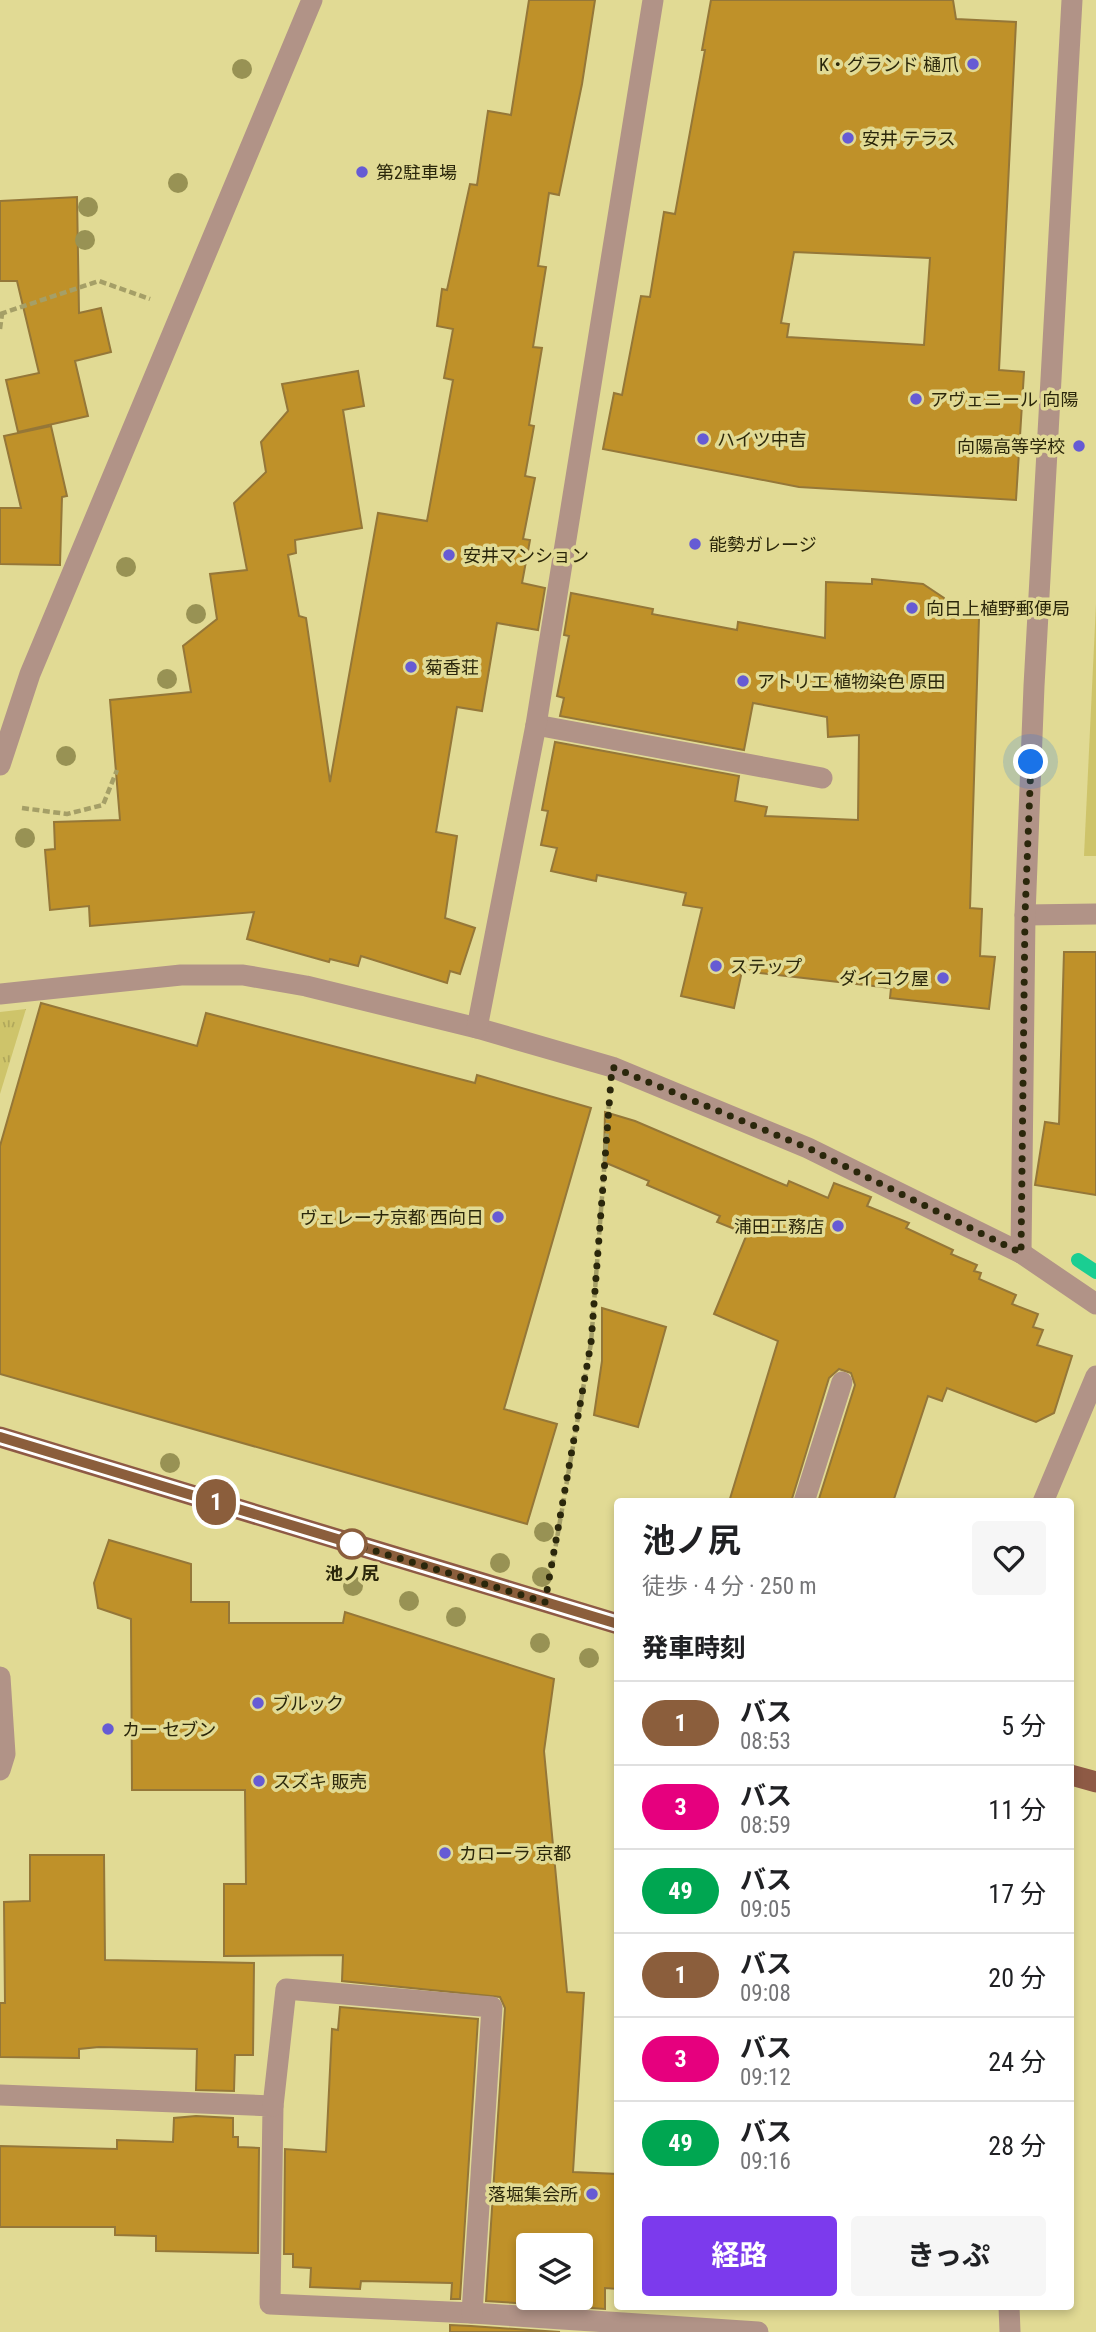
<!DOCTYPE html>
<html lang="ja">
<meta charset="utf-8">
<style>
body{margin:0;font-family:"Roboto Condensed","Noto Sans JP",sans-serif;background:#f6f6f6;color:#202124;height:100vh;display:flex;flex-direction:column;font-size:26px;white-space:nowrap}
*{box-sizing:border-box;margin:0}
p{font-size:23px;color:#757577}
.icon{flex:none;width:38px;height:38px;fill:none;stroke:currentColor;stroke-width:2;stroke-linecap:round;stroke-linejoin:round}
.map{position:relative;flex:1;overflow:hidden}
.drawer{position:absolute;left:614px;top:1498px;width:460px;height:812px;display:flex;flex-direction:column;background:#fff;border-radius:7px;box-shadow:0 4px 10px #0003}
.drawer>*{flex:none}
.badge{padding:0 14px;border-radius:23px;font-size:24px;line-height:46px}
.controls{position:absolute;left:516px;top:2233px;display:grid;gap:14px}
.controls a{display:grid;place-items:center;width:77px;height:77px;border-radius:7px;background:#fff;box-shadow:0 4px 10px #0003;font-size:35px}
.you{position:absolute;width:35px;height:35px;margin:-18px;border:5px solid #fff;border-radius:50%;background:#1a73e8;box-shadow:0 0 0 10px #1a73e833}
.map>.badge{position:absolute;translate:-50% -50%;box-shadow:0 0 0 4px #fff}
h2{padding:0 28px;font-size:26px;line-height:63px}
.round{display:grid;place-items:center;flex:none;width:74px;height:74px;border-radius:7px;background:#f6f6f6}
.head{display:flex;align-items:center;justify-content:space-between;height:119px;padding:0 28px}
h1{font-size:33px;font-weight:700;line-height:52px}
.action{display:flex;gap:14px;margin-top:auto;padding:14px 28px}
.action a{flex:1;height:80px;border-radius:7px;background:#7c3aed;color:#fff;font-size:28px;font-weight:700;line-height:80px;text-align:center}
.action a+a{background:#f6f6f6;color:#202124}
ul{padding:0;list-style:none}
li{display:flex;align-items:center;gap:21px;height:84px;padding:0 28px;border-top:2px solid #e0e0e0}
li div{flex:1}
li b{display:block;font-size:26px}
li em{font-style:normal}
li .badge{min-width:77px;font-weight:700;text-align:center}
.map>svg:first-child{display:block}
.grass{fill:#cec46a}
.park{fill:url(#park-tufts)}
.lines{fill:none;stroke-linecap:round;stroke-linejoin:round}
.stream{stroke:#1ace92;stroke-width:14}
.building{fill:#bf9129;stroke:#957738;stroke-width:2;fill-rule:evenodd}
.path{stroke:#a59f67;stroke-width:4.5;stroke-dasharray:7 3.5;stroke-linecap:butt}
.minor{stroke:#b19387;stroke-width:21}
.major{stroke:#8e5a45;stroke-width:21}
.tree{fill:#989254}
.line-casing{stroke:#fff;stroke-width:16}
.line{stroke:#8b5e3c;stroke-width:10}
.walk{stroke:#2b270b;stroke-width:7;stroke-dasharray:0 12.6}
.poi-dot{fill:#665bd4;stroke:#e1da94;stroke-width:2.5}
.stop-dot{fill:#fff;stroke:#8b5e3c;stroke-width:3.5}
.labels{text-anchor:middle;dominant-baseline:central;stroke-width:7;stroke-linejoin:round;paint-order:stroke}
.poi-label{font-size:18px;fill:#2b270b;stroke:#e1da94;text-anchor:start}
.stop-label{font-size:18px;font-weight:bold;fill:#2b270b;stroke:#e1da94}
</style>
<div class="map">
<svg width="1096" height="2332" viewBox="0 0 1096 2332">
<defs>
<pattern id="park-tufts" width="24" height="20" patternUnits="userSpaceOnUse" patternTransform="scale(1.75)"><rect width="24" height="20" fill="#cec46a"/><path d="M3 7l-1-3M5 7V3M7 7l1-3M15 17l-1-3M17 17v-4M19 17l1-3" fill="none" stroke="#b1a85b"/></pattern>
</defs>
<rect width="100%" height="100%" fill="#e1da94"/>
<polygon class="grass" points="1096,604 1096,856 1084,856"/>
<polygon class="park" points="26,1009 0,1094 0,1012"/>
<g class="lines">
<polyline class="stream" points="1078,1260 1096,1272"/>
</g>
<g class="building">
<polygon points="529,0 595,0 582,84 559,195 549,193 538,266 546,267 533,347 542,348 529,425 534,426 525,476 535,478 523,539 530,540 522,583 545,588 538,630 497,623 482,711 457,707 436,832 457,836 445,918 475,928 460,974 450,971 447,983 361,956 358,966 330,959 329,962 247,939 254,912 90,926 89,906 50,910 45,850 55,849 54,822 120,820 110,700 191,692 183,646 217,619 210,574 247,570 234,503 266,472 261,442 288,411 282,384 358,371 364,406 343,410 362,528 295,540 296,553 288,555 299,616 306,618 330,782 378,513 427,521 453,380 444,378 453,329 437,326 442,289 447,290 470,184 477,185 488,111 511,115"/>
<path d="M 711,0 L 953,0 L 956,19 L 1016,22 L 999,370 L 1024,372 L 1016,500 L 799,487 L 603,449 L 614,393 L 622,395 L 641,296 L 650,297 L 664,212 L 675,214 L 705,50 L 702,50 ZM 794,252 L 930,258 L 924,345 L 787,337 L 789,324 L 781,323 Z"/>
<polygon points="77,197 79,313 101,308 111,352 75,361 88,416 18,432 6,380 39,373 17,281 0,281 0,201"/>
<polygon points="51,426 67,496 62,497 60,565 0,564 0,508 21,508 4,436"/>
<polygon points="872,579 923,584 944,598 957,618 979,618 970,908 982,909 980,956 995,957 989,1009 890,998 891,988 742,971 734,1008 681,996 702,908 683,905 686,893 597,875 596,881 551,871 557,848 541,845 548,811 542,810 555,742 739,776 735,801 767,807 765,816 858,820 859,735 828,737 827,717 753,703 744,750 560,716 564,698 557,696 569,636 564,635 571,593 653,609 652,614 737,630 738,622 825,638 826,582 872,584"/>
<polygon points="1064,952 1096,952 1096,1195 1035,1185 1045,1122 1059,1124"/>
<polygon points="41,1003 197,1046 206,1013 475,1083 477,1075 591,1108 504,1409 557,1424 527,1524 0,1374 0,1146"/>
<polygon points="605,1112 635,1121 787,1186 789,1181 828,1198 834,1183 871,1197 867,1206 909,1223 906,1228 953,1250 951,1254 977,1265 974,1271 981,1273 979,1279 1016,1295 1012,1304 1038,1314 1033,1327 1043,1330 1037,1345 1072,1356 1054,1413 1036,1422 947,1388 942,1401 928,1396 893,1502 818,1502 855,1385 851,1373 839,1369 829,1378 791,1502 729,1502 778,1341 714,1314 747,1234 717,1222 720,1216 647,1185 649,1181 604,1162"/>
<polygon points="602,1308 666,1327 638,1427 594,1415 602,1361"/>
<path d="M 109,1540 L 191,1564 L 191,1602 L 229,1602 L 229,1623 L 343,1623 L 345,1612 L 554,1679 L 544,1751 L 567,1992 L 584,1993 L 573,2172 L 618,2174 L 618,2289 L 605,2288 L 605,2309 L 486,2301 L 505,2008 L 500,1997 L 342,1981 L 343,1955 L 224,1956 L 224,1884 L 246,1884 L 245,1790 L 132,1790 L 131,1619 L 98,1608 L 94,1583 ZM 528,2245 L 581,2245 L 581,2298 L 528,2298 Z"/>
<polygon points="30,1855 104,1855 105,1960 254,1963 253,2055 235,2055 234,2091 196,2090 197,2049 99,2047 79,2049 79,2058 0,2057 0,2003 5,2003 4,1902 30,1901"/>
<polygon points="340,2007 478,2019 460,2299 451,2299 452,2283 361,2281 360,2289 310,2287 311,2268 293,2267 293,2254 284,2254 285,2149 326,2152 332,2029 338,2030"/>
<polygon points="196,2116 233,2118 233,2137 238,2137 238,2147 259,2148 258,2253 156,2251 156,2236 115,2235 115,2227 0,2227 0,2146 117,2149 117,2140 173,2142 174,2118"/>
<polygon points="450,2325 471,2326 560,2332 450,2332"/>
</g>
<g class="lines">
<g class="path">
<polyline points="0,314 99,281 150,299"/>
<polyline points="0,329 2,314"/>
<polyline points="22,808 67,814 103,805 117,770"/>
<polyline points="552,1567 591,1343 609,1104"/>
</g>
<g class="minor">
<polyline points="536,725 822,778"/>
<polyline points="0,765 30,674 312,0"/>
<polyline points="1025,915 1096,914"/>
<polyline points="0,994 181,975 243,975 306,986 477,1028 612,1067 808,1148 1021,1253 1096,1304"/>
<polyline points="477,1028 536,725 653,0"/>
<polyline points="1021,1253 1025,915 1034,686 1072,0"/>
<polyline points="804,1502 842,1382"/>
<polyline points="1043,1502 1096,1376"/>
<polyline points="0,1677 5,1754 0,1770"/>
<polyline points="0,2095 273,2106 270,2304 472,2313 758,2332"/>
<polyline points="273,2106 286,1989 492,2007 472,2313"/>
<polyline points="1009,2306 1010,2332"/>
</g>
<g class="major">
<polyline points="0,1437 618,1624"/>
<polyline points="1071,1775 1096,1782"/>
</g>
</g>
<g class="tree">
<circle cx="242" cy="69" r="10"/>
<circle cx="178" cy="183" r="10"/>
<circle cx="88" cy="207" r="10"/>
<circle cx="85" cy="240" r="10"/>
<circle cx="126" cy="567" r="10"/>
<circle cx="196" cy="614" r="10"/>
<circle cx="167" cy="679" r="10"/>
<circle cx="66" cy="756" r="10"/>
<circle cx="25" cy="838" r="10"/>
<circle cx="170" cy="1463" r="10"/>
<circle cx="544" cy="1532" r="10"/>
<circle cx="500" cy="1563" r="10"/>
<circle cx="542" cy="1577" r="10"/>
<circle cx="353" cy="1586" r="10"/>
<circle cx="409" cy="1601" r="10"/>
<circle cx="456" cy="1617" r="10"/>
<circle cx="540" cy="1643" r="10"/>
<circle cx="589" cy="1658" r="10"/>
</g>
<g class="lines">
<defs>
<polyline id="line" points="0,1437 618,1624"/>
</defs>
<use href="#line" class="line-casing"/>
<use href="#line" class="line"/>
<polyline class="walk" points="352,1544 545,1602 591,1343 612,1067 808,1148 1021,1253 1025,915 1031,762"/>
</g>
<g class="poi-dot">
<circle cx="973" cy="64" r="7"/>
<circle cx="848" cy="138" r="7"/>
<circle cx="362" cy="172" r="7"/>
<circle cx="916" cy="399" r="7"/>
<circle cx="703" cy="439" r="7"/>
<circle cx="1079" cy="446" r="7"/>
<circle cx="695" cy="544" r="7"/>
<circle cx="449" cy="555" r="7"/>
<circle cx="912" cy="608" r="7"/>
<circle cx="411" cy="667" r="7"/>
<circle cx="743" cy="681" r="7"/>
<circle cx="716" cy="966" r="7"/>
<circle cx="943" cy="978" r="7"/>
<circle cx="498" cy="1217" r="7"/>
<circle cx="838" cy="1226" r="7"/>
<circle cx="258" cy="1703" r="7"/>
<circle cx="108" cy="1729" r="7"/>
<circle cx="259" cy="1781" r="7"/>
<circle cx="445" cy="1853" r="7"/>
<circle cx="592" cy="2194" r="7"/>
</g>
<circle class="stop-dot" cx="352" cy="1544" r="14"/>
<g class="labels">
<g class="poi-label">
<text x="959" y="64" text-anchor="end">K・グランド 樋爪</text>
<text x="862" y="138">安井 テラス</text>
<text x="376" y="172">第2駐車場</text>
<text x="930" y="399">アヴェニール 向陽</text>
<text x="717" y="439">ハイツ中吉</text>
<text x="1065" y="446" text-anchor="end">向陽高等学校</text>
<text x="709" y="544">能勢ガレージ</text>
<text x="463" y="555">安井マンション</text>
<text x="926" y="608">向日上植野郵便局</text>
<text x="425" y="667">菊香荘</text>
<text x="757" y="681">アトリエ 植物染色 原田</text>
<text x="730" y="966">ステップ</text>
<text x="929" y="978" text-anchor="end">ダイコク屋</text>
<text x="484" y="1217" text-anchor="end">ヴェレーナ京都 西向日</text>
<text x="824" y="1226" text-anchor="end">浦田工務店</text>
<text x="272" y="1703">ブルック</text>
<text x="122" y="1729">カー セブン</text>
<text x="273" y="1781">スズキ 販売</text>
<text x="459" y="1853">カローラ 京都</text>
<text x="578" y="2194" text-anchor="end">落堀集会所</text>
</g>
<g class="stop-label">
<text x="352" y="1573">池ノ尻</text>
</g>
</g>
</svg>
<div class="controls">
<a><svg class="icon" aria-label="layers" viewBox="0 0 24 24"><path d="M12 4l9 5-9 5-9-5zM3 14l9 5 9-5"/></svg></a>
</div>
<div class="you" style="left:1031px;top:762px"></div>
<b class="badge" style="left:216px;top:1502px;background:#8b5e3c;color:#fff">1</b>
<section class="drawer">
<div class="head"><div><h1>池ノ尻</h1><p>徒歩 · 4 分 · 250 m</p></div><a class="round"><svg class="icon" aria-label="heart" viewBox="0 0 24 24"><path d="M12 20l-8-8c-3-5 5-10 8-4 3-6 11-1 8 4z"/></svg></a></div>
<h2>発車時刻</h2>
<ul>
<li><span class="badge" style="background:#8b5e3c;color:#fff">1</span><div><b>バス</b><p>08:53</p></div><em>5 分</em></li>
<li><span class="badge" style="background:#e6007e;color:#fff">3</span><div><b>バス</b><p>08:59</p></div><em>11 分</em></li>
<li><span class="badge" style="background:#00a651;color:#fff">49</span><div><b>バス</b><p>09:05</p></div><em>17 分</em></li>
<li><span class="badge" style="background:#8b5e3c;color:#fff">1</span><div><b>バス</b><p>09:08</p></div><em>20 分</em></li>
<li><span class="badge" style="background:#e6007e;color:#fff">3</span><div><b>バス</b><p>09:12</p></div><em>24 分</em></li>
<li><span class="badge" style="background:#00a651;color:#fff">49</span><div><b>バス</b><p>09:16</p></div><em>28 分</em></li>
</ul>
<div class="action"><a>経路</a><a>きっぷ</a></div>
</section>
</div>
